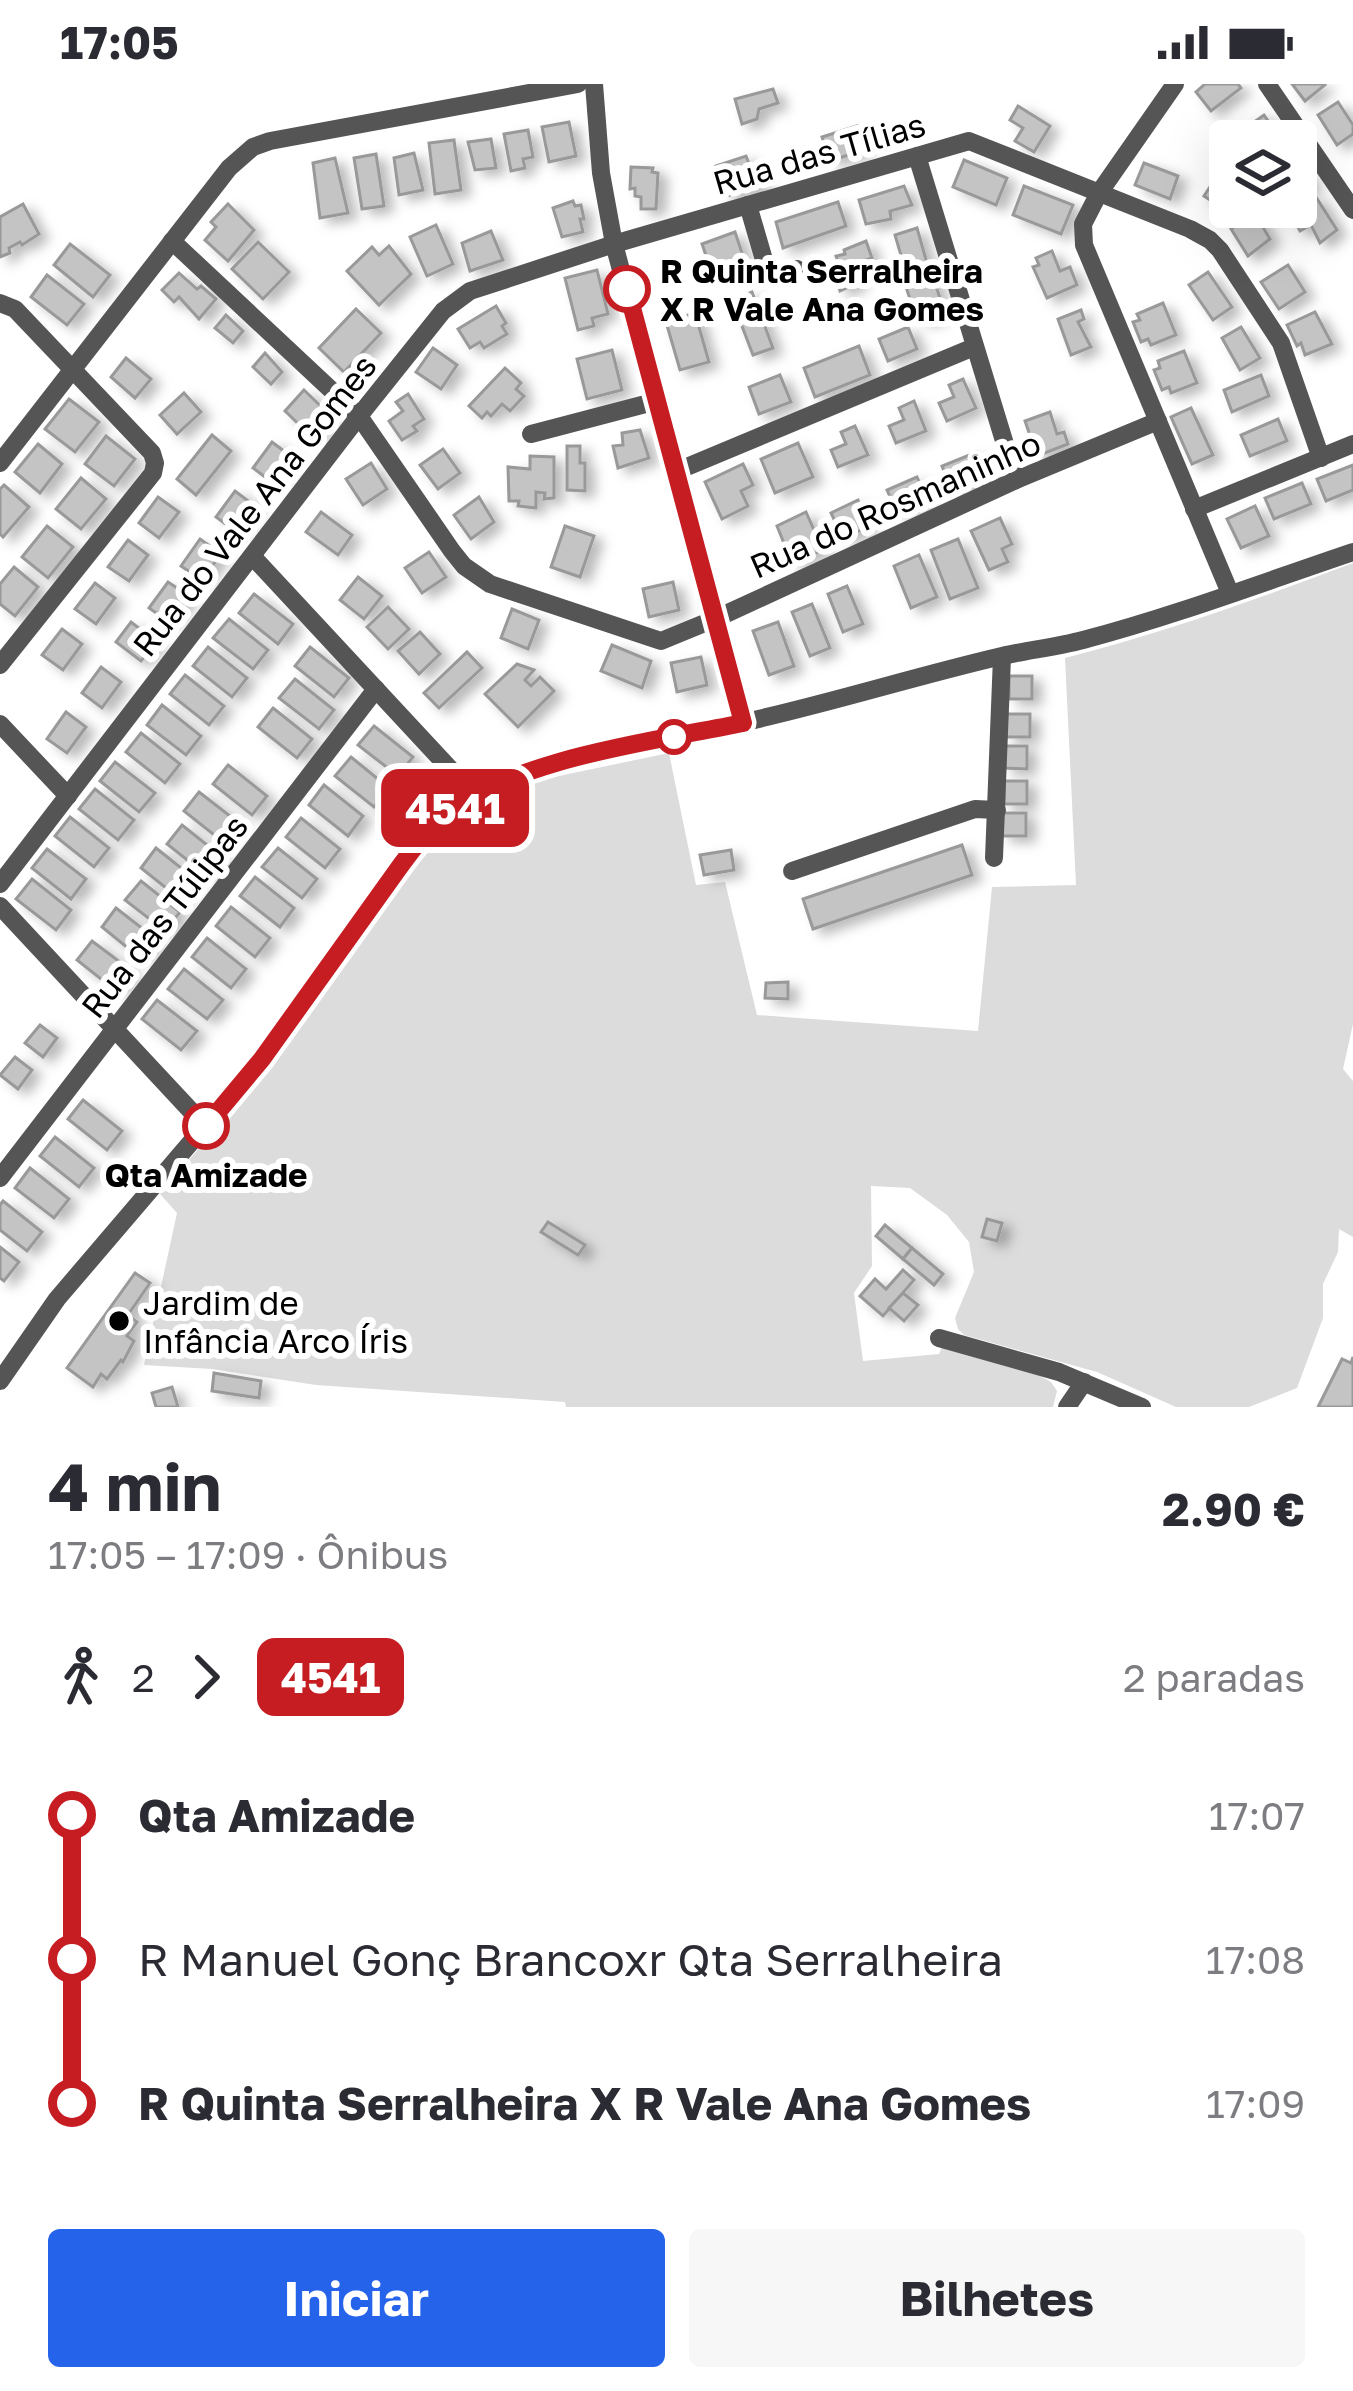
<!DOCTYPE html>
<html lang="pt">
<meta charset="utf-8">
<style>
body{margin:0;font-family:"Golos Text",sans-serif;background:#f7f7f7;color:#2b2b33;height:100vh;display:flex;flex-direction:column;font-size:45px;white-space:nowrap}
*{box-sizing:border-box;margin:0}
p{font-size:39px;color:#7c7c81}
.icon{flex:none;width:66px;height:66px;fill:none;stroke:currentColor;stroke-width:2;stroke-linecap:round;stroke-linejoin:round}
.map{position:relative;height:1323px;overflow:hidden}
.details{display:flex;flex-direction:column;background:#fff;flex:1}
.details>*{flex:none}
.badge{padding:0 24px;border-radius:18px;font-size:42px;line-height:78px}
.buttons{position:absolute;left:1209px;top:36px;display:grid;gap:24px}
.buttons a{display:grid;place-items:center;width:108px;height:108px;border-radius:12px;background:#fff;box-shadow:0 12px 48px #0002;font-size:60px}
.map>.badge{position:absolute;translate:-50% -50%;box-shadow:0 0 0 6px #fff}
.legs{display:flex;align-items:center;gap:18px;height:132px;padding:0 48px;font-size:39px}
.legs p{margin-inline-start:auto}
.headline{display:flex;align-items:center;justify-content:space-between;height:204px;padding:0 48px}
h1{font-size:66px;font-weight:700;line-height:90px}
.cta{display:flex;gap:24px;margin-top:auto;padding:24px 48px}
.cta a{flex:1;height:138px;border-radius:12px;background:#2563eb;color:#fff;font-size:48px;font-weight:700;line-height:138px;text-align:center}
.cta a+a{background:#f7f7f7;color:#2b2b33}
ul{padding:0 48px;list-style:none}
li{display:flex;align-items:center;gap:42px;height:144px;font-size:45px}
li i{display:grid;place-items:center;width:18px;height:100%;margin:0 15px;background:currentColor}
li i::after{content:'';width:30px;height:30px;margin:-15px;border:9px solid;border-radius:50%;background:#fff}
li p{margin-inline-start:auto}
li:first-child i{background:linear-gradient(#0000 50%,currentColor 0)}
li:last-child i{background:linear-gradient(currentColor 50%,#0000 0)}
.status{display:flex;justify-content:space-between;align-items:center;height:84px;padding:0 60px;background:#fff;direction:ltr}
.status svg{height:33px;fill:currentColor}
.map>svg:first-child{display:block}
.green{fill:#dcdcdc}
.building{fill:#c4c4c4;stroke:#999;stroke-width:3;filter:url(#shadow)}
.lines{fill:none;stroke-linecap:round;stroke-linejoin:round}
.minor{stroke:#555;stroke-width:18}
.line-1-casing{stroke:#fff;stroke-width:27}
.line-1{stroke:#c61d23;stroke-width:18}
.stop-1-dot{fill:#fff;stroke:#c61d23;stroke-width:6}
.poi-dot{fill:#000;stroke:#fff;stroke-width:4.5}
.labels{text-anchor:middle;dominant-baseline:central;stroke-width:12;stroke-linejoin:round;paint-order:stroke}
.street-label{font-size:33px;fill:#000;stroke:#fff}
.stop-label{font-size:33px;font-weight:bold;fill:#000;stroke:#fff;text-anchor:start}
.poi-label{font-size:33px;fill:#000;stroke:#fff;text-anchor:start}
</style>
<div class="status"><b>17:05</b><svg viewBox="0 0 49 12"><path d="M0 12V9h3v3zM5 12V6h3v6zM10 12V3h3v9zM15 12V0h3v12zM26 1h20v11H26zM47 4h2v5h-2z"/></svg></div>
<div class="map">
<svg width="1353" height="1323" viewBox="0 0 1353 1323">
<defs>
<filter id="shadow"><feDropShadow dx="9" dy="5.5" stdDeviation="6" flood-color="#0004"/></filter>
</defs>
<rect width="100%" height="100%" fill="#fff"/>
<path class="green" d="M 1353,479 L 1353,940 L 1343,985 L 1353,997 L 1353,1153 L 1339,1145 L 1338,1168 L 1323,1200 L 1323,1234 L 1297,1304 L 1249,1323 L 1176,1323 L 1097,1288 L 964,1251 L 958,1245 L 955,1234 L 974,1188 L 969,1158 L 947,1131 L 910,1104 L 871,1102 L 872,1182 L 854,1209 L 863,1277 L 939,1270 L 942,1263 L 1040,1292 L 1051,1298 L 1057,1307 L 1053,1323 L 566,1323 L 565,1318 L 316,1301 L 212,1285 L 144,1281 L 177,1129 L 160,1110 L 262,990 L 339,890 L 421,770 L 467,730 L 525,699 L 669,669 L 696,801 L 725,798 L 757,931 L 978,947 L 992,803 L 1076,801 L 1065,574 C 1163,549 1258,515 1353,479 Z"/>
<g class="building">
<polygon points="1205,0 1238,0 1241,4 1211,27 1196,8"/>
<polygon points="1292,0 1324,0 1325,1 1305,17"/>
<polygon points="773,5 778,19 759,25 757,35 742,40 735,15"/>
<polygon points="1338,18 1353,41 1353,50 1337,61 1318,31"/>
<polygon points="1018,22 1050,42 1034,68 1015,57 1023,44 1010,36"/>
<polygon points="1264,31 1282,57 1241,57 1237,50"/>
<polygon points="569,38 576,72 549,78 542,43"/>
<polygon points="857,42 864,66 830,77 822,53"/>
<polygon points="528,46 533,73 523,75 525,84 511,87 504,50"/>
<polygon points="491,55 496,84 475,86 468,58"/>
<polygon points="454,56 461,106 435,110 429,59"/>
<polygon points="414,69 423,106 399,111 394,74"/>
<polygon points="376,70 384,122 362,125 354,74"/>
<polygon points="746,72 750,82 745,84 746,87 750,86 754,95 760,94 763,102 727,112 716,82"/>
<polygon points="335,74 348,129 320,134 313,79"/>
<polygon points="964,76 1007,94 996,121 953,103"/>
<polygon points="1144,79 1178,92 1170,115 1135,101"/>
<polygon points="1296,80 1311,101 1296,112"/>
<polygon points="631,83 653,84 652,88 658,89 656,125 641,125 641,113 635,112 635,104 630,105"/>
<polygon points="1219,89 1230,95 1231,123 1228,128 1204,112"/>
<polygon points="904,102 912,121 890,127 891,135 866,140 859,116"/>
<polygon points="1024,102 1073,121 1061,150 1013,131"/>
<polygon points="1316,113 1337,146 1320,159 1311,141 1300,147 1291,130"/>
<polygon points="573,117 575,122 581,121 584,135 580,135 583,148 562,153 553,124"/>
<polygon points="838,118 846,142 783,164 776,138"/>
<polygon points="23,120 39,150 22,161 20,158 9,164 10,169 0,173 0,133"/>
<polygon points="228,120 254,146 228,177 205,156 216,143 211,138"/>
<polygon points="1254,128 1270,155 1248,172 1231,145"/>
<polygon points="436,141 453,180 427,192 410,153"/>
<polygon points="917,144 927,179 905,185 895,151"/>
<polygon points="491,147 503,176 470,187 462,159"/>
<polygon points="735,148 745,178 712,189 702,160"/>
<polygon points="866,157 872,174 857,179 853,187 858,199 840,207 834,185 839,181 836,172 845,170 844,166"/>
<polygon points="258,158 289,188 263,215 232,185"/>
<polygon points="70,160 110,191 93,213 54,181"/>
<polygon points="389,162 411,190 379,221 347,187 372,163 379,171"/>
<polygon points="1052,167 1060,187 1070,183 1077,201 1047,214 1033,183 1039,181 1036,174"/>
<polygon points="1288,181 1305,208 1279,225 1261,198"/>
<polygon points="597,186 608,230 592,234 594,242 578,246 565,194"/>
<polygon points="1208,188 1232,223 1213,236 1189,201"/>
<polygon points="179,189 197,205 201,202 216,215 199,235 179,213 174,218 162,206"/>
<polygon points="47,191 84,220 67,241 31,213"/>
<polygon points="933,193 940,214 932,217 937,233 921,236 919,223 913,224 906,203"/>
<polygon points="752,208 773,264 753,271 732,216"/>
<polygon points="1163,219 1176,251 1151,261 1148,255 1141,258 1133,238 1140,236 1137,230"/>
<polygon points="496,222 506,239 502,242 507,250 484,264 480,258 470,264 458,245"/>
<polygon points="356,225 381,249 344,288 319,264"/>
<polygon points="1081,226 1084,235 1078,238 1091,263 1071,271 1058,235"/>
<polygon points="1315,228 1332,260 1305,271 1301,259 1297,262 1287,241"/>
<polygon points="695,229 709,278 680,286 666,238"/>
<polygon points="226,231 243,247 233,259 215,244"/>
<polygon points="908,243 917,265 888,277 879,255"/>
<polygon points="1241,243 1260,274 1240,286 1222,254"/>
<polygon points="859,262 870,291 815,313 804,284"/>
<polygon points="433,264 457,281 441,305 416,288"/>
<polygon points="612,266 622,306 587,315 577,275"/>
<polygon points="1184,267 1197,299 1171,309 1169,303 1162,306 1154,286 1160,284 1158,277"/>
<polygon points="265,269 282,288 271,300 253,283"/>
<polygon points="126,274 151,295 135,314 111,293"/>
<polygon points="505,284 521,299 516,305 524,312 510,327 502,320 491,332 487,328 482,334 469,322"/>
<polygon points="780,291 791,318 759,330 749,303"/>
<polygon points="1261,291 1269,312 1232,328 1224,306"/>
<polygon points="963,295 976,324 947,337 939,319 954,313 949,301"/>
<polygon points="304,306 331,332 313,354 285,327"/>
<polygon points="184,309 201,328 177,350 160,331"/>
<polygon points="408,310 424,335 413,342 417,347 402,356 389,337 403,327 396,318"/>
<polygon points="69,315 99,338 75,368 45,345"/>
<polygon points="914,317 926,347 896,359 889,342 904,336 899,324"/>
<polygon points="1191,324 1213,371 1192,380 1171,333"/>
<polygon points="1050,328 1057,350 1064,348 1068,360 1037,372 1025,337"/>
<polygon points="1278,335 1287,357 1250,372 1241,351"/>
<polygon points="855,342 868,371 838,383 831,366 846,360 841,348"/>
<polygon points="640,346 649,374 618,384 613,362 623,361 622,349"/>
<polygon points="212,351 231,367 196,411 177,395"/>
<polygon points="106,352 135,375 114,402 85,380"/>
<polygon points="272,358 292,373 273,399 253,384"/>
<polygon points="798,359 813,393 775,409 761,375"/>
<polygon points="38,360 62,380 40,409 15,388"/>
<polygon points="567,362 580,362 580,379 585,379 585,407 567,406"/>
<polygon points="443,365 460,389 438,405 420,381"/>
<polygon points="977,368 987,393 952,407 942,382"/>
<polygon points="530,372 554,373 554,414 544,415 545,409 536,408 536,424 518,422 519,417 509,417 508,383 530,385"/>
<polygon points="371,379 387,405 363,421 346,395"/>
<polygon points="743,380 753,401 741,407 748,422 722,435 705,398"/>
<polygon points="1353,381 1353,406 1326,417 1317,395"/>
<polygon points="917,393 927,415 897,428 887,406"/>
<polygon points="81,394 106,415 81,445 56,425"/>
<polygon points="1302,399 1311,420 1274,435 1265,414"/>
<polygon points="4,401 29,423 3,453 0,450 0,405"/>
<polygon points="235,407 255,422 236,448 216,433"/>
<polygon points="158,413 179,428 159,454 139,439"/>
<polygon points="479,413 494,438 471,455 454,431"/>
<polygon points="858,416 869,442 843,455 831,429"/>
<polygon points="1255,422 1269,452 1241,464 1227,435"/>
<polygon points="321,428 352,451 338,471 306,448"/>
<polygon points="806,428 823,466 792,479 777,442"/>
<polygon points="1000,434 1012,460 1002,465 1008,478 989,486 971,447"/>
<polygon points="47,442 73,463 48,494 22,473"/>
<polygon points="565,442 594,452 580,493 551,483"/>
<polygon points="200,455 221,470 202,496 181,482"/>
<polygon points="958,455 978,504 950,515 931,466"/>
<polygon points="128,456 148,471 129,497 108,483"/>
<polygon points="429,468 446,493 422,509 405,484"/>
<polygon points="919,471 937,513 911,524 894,482"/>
<polygon points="14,483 38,503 15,532 0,520 0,500"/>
<polygon points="358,493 382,512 364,535 340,516"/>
<polygon points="168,498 189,512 169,538 149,524"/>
<polygon points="673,498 679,526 649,533 643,505"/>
<polygon points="95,499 115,514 96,540 75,525"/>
<polygon points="847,502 863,540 843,548 828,510"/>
<polygon points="254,510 293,540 278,560 239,529"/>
<polygon points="812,520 830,564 810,572 792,528"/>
<polygon points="388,523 409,545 388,565 367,543"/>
<polygon points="512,525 539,536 528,565 501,554"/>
<polygon points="229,535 268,566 253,585 213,554"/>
<polygon points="131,538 157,558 141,577 116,558"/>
<polygon points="778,538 794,582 769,591 753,547"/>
<polygon points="62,545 82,560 63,586 42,571"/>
<polygon points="420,548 440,570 419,590 398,567"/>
<polygon points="612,561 651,577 642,604 601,587"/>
<polygon points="208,563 247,594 232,613 193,582"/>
<polygon points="310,563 349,594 334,613 295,582"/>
<polygon points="467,568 482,584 439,624 424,609"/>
<polygon points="701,573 707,601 677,608 671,579"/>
<polygon points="517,580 534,586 525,596 531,602 540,593 554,607 518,643 485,610"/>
<polygon points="101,583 121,598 102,624 82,609"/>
<polygon points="185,591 224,622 209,641 170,610"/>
<rect x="1009" y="592" width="23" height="23"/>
<polygon points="295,595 334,626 319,645 279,614"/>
<polygon points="162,621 201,652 186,671 147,641"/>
<polygon points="273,624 312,655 297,674 258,643"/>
<polygon points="66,628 86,643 67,669 47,655"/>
<rect x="1006" y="630" width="24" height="23"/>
<polygon points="374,642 413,673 398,692 358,661"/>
<polygon points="141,649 180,680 165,699 126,668"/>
<polygon points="1004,662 1027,662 1027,685 1004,684"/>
<polygon points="351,673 389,704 374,723 335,692"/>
<polygon points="115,678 155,709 139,728 100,697"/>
<polygon points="228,681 267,712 252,731 213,700"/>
<rect x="1004" y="697" width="23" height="23"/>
<polygon points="324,701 363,732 348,752 309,721"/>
<polygon points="95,705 134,736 118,756 79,725"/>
<polygon points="199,708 239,739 223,758 184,727"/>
<polygon points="1003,729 1026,729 1026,752 1002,752"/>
<polygon points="70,733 109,764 94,783 55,752"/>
<polygon points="301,734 340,765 325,784 286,753"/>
<polygon points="182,741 221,772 206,791 167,760"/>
<polygon points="962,761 972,791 813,845 803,815"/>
<polygon points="156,764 195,795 180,815 141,784"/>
<polygon points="278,764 317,795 302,814 262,783"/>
<polygon points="47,765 86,795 71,815 32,784"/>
<polygon points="731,766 734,786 704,791 700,771"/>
<polygon points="255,793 294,824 280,843 240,812"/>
<polygon points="32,795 71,826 56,846 16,815"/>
<polygon points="141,797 180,828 165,847 125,816"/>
<polygon points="231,823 270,854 255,873 216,842"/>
<polygon points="116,824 156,855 140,874 102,843"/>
<polygon points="207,854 246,885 231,904 192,873"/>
<polygon points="92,857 132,887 116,907 77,876"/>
<polygon points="184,885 223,916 207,935 168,905"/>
<polygon points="788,898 788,915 765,914 766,899"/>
<polygon points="157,916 197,947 181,966 142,935"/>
<polygon points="40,941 57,954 43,973 25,959"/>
<polygon points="15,973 32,986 18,1005 0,991"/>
<polygon points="83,1016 122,1047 107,1066 68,1035"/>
<polygon points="55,1053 94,1084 79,1103 40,1072"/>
<polygon points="30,1084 69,1115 54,1134 15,1104"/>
<polygon points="3,1117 42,1148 27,1167 0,1146 0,1121"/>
<polygon points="987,1135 1002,1139 997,1157 982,1153"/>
<polygon points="548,1138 585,1161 578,1171 541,1148"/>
<polygon points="885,1141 912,1164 903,1175 876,1152"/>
<polygon points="0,1163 19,1178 4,1197 0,1194"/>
<polygon points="912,1164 943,1190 934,1201 903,1175"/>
<polygon points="903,1186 914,1196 883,1232 860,1212 875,1195 886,1205"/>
<polygon points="135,1189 150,1199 128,1231 137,1238 127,1252 134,1257 123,1278 121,1276 107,1295 101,1290 93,1303 67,1284"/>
<polygon points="903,1209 918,1221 904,1237 889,1224"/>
<polygon points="1353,1273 1353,1323 1318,1323 1342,1275 1351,1279"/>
<polygon points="214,1289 261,1297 259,1314 212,1307"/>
<polygon points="172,1303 178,1323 156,1323 152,1309"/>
</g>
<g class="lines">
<g class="minor">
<polyline points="594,0 601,89 614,160 743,639"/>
<polyline points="1175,0 1099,109 1083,140 1084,161 1230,509"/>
<polyline points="1267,0 1353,126"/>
<polyline points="917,72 1016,396"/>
<polyline points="748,121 769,193 797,185"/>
<polyline points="172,157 359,332 452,467 464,482 490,500 661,557 717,534 1016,396 1158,337"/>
<polyline points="0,219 15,225 152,369 155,379 153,389 0,581"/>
<polyline points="531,350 657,317"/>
<polyline points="0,379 229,84 253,63 270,57 578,0"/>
<polyline points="677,387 974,263"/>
<polyline points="1194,425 1353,360"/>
<polyline points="252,472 450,685 470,715"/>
<polyline points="0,640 68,712"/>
<polyline points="994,774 1002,573"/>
<polyline points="792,787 975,725 997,726"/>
<polyline points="0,800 359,332 443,227 470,207 614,160 969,57 1190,145 1210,156 1220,166 1281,259 1321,374"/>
<polyline points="0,822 205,1042"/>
<polyline points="0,1094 376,605"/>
<polyline points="939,1254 1059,1288 1142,1323"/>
<path d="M 0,1297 L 57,1215 L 262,975 L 422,754 C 508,671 634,663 745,638 C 831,619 916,592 1002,572 C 1029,566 1056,563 1083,556 C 1174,532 1264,498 1353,468"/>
<polyline points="1067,1323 1084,1298"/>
</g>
</g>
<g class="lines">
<defs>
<path id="line-1" d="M 206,1042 L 262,975 L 401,781 C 414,763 428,746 444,732 C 513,674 656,657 743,639 L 627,205"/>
</defs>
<use href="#line-1" class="line-1-casing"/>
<use href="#line-1" class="line-1"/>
</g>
<g class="stop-1-dot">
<circle cx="627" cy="205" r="21"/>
<circle cx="674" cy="653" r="15"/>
<circle cx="206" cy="1042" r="21"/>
</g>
<circle class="poi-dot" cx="119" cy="1237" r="12"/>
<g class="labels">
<g class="street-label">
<text transform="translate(819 69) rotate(-16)">Rua das Tílias</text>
<text transform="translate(895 420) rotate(-24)">Rua do Rosmaninho</text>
<text transform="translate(254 421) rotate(-52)">Rua do Vale Ana Gomes</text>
<text transform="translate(164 832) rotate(-52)">Rua das Túlipas</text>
</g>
<g class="stop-label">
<text x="660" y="186">R Quinta Serralheira<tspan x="660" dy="38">X R Vale Ana Gomes</tspan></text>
<text x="206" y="1090" text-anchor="middle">Qta Amizade</text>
</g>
<g class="poi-label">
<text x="143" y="1218">Jardim de<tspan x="143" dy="38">Infância Arco Íris</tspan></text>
</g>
</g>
</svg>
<div class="buttons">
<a><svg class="icon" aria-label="layers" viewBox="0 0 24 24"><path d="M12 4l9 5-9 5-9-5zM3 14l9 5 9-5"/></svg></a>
</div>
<b class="badge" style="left:455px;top:724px;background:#c61d23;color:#fff">4541</b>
</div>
<section class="details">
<div class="headline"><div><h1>4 min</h1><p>17:05 – 17:09 · Ônibus</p></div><b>2.90 €</b></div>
<div class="legs"><svg class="icon" aria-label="walk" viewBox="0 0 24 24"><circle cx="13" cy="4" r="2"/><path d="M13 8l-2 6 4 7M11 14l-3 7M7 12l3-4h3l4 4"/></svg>2<svg class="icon" aria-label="forward" viewBox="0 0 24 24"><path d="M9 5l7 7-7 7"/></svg><b class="badge" style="background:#c61d23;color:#fff">4541</b><p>2 paradas</p></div>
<ul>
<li><i style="color:#c61d23"></i><b>Qta Amizade</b><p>17:07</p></li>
<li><i style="color:#c61d23"></i><span>R Manuel Gonç Brancoxr Qta Serralheira</span><p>17:08</p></li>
<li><i style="color:#c61d23"></i><b>R Quinta Serralheira X R Vale Ana Gomes</b><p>17:09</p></li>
</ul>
<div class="cta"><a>Iniciar</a><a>Bilhetes</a></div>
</section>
